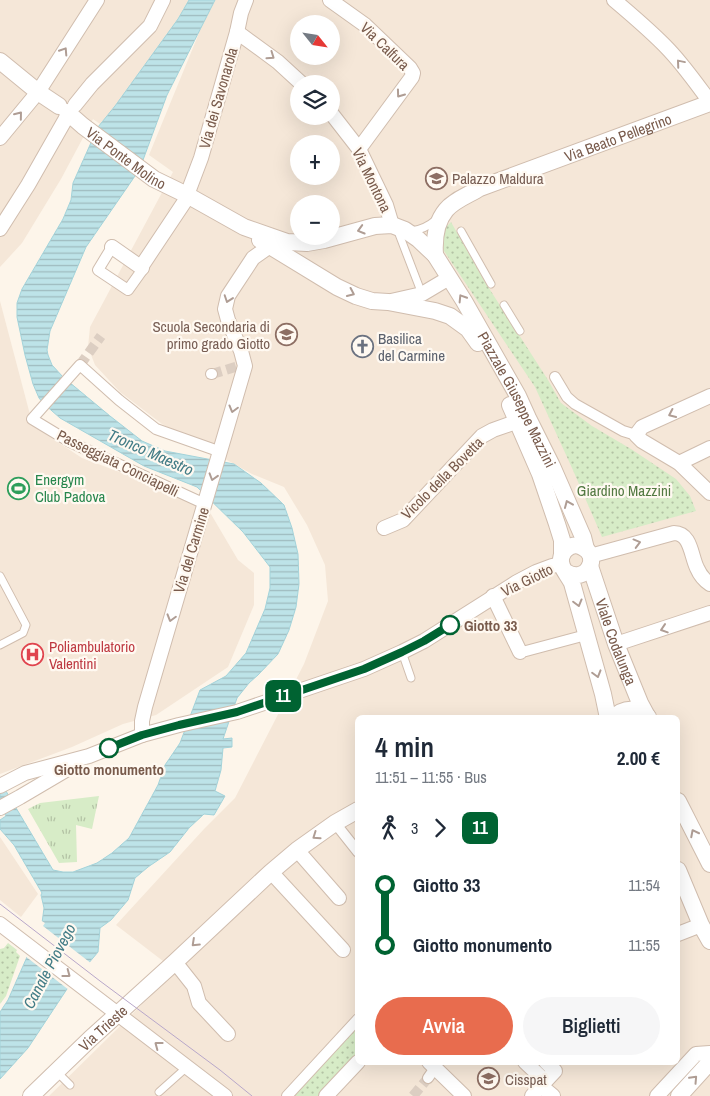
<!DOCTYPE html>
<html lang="it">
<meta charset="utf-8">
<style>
body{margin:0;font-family:"Archivo Narrow",sans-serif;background:#f6f6f7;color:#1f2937;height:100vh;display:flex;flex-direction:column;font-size:19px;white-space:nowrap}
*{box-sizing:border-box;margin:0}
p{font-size:16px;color:#747a83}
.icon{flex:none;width:28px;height:28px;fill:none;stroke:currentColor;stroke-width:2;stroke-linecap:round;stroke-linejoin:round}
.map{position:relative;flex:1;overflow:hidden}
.sheet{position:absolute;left:355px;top:715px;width:325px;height:350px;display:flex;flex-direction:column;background:#fff;border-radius:8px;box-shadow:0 5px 20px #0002}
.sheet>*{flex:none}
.badge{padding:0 10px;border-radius:8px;font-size:18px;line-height:32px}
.needle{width:32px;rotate:120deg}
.buttons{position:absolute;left:290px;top:15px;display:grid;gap:10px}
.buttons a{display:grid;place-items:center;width:50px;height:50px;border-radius:50%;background:#fff;box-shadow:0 5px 20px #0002;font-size:25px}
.map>.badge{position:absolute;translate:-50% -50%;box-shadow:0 0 0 2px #fff}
.legs{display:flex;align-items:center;gap:8px;height:55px;padding:0 20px;font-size:16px}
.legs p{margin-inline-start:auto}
.headline{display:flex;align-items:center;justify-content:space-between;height:85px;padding:0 20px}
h1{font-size:28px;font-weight:600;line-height:38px}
.button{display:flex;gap:10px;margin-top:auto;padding:10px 20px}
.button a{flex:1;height:58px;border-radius:30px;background:#e86c4e;color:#fff;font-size:20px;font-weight:600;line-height:58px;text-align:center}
.button a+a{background:#f6f6f7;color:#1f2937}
ul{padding:0 20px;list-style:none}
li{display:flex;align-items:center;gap:18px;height:60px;font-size:19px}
li i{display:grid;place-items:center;width:8px;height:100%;margin:0 6px;background:currentColor}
li i::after{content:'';width:12px;height:12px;margin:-6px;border:4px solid;border-radius:50%;background:#fff}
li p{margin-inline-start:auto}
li:first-child i{background:linear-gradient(#0000 50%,currentColor 0)}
li:last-child i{background:linear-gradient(currentColor 50%,#0000 0)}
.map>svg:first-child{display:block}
.residential{fill:#f5e7d8;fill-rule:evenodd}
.grass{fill:url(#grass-tufts)}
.park{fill:url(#park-dots)}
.water{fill:url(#water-rules);stroke:#a3d3da}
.pier{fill:#fdf5ea}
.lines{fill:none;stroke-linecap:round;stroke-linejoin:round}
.pedestrian-tunnel{stroke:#dccec2;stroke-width:10;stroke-dasharray:10 5;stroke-linecap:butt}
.service-casing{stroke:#d0bdae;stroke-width:9}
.pedestrian-casing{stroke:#d0bdae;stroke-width:12}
.minor-casing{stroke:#d0bdae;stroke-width:16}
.tertiary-casing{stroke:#d0bdae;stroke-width:18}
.service{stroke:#fff;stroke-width:7}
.pedestrian{stroke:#fff;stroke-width:10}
.minor{stroke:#fff;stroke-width:14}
.tertiary{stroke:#fff;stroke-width:16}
.tram{stroke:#b8a7c9;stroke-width:1}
.oneway{stroke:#af9d94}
.line-1-casing{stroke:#fff;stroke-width:11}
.line-1{stroke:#006332;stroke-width:8}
.stop-1-dot{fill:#fff;stroke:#006332;stroke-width:2.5}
.labels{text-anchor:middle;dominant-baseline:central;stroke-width:4.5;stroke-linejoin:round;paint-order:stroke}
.street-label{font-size:15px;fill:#795b4c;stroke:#fff9f1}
.education-label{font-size:15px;fill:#785e54;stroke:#fff9f1;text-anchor:start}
.worship-label{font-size:15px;fill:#5b616d;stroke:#fff9f1;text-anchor:start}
.leisure-label{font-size:15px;fill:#27864d;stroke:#fff9f1;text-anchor:start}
.park-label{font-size:15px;fill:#527941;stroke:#fff9f1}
.stop-label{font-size:15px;font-weight:bold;fill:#795b4c;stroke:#fff9f1;text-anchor:start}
.health-label{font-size:15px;fill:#be3a42;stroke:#fff9f1;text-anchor:start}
.water-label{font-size:16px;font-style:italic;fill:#427c86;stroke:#fff9f1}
</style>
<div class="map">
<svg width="710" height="1096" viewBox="0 0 710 1096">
<defs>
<pattern id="grass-tufts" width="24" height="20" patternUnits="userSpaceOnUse" patternTransform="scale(1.25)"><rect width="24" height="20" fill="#d7ecc7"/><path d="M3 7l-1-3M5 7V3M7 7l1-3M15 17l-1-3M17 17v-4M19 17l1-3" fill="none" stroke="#b3c2a4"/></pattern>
<pattern id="park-dots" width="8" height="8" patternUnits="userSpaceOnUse" patternTransform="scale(1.25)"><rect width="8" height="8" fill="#d7ecc7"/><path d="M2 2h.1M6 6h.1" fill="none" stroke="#b3c2a4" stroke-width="1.8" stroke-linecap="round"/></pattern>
<pattern id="water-rules" width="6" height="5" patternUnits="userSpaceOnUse" patternTransform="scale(1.25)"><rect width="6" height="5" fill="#bde3e8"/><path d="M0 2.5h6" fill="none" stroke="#9ebbbe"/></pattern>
</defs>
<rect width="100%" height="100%" fill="#fdf5ea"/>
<g class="residential">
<polygon points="0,0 195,0 136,149 93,119 61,179 22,243 0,267"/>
<path d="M 210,0 L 710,0 L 710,1096 L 49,1096 L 176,971 L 116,925 L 204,829 L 235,798 L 304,664 L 328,601 L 325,565 L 307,525 L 284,487 L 252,474 L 162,424 L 120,392 L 95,365 L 88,347 L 90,327 L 173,172 L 149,155 L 197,38 ZM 299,24 L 331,24 L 331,56 L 299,56 ZM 299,84 L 331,84 L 331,116 L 299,116 ZM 299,144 L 331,144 L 331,176 L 299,176 ZM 299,204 L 331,204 L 331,236 L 299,236 ZM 358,718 L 678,718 L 678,1062 L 358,1062 Z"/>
<polygon points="0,301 33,426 82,458 205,504 238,560 254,573 254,605 228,667 156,715 123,724 72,747 0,774"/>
<polygon points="0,837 38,894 21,917 0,900"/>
</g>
<polygon class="grass" points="99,796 92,829 76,825 77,862 59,863 28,809 40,803"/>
<g class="park">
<polygon points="451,222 485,282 548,380 561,403 592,426 631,449 676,479 690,496 696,511 602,537 572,468 535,387 438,242 440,233"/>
<polygon points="8,943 17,950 16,952 20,956 6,996 0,1004 0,949 4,948"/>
<polygon points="357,1025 357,1057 321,1096 291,1096"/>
</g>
<polygon class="water" points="189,0 215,0 167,95 143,160 135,176 86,247 50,331 47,350 48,355 52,365 63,377 110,416 142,441 165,451 234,464 261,483 284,505 292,528 298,554 299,584 296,607 289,630 278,654 258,675 249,683 237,698 223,739 232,738 232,747 223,748 221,770 215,791 225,796 214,815 204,814 189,828 170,852 148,867 135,878 128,900 111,920 100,928 98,952 67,989 28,1048 0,1079 0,1012 8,1000 42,923 44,908 41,895 42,893 14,845 0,829 0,820 6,816 0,805 0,781 53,870 63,872 73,872 97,863 112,853 129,838 158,785 165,765 180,743 200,690 226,676 246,653 265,609 270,588 270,567 243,532 197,487 144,466 60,418 43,403 39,398 33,384 25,355 17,317 17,303 22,289 63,219 71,200 73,183 98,127 115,106 178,19"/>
<polygon class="pier" points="40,920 45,923 43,926 92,964 69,990 25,956"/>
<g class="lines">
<g class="pedestrian-tunnel">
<polyline points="80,365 101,336"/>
<polyline points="212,374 242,365"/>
<polyline points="413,1096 428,1078"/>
</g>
<defs>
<g id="service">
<polyline points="401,228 399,234 422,294"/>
<path d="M 411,231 C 422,230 429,226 437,219"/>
<polyline points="461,231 491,284"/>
<polyline points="504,305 520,331"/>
<polyline points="0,645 23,633 26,625 0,576"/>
<polyline points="402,652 411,678"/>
<polyline points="57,1072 70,1085"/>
<polyline points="159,1092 187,1067"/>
</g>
<g id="pedestrian">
<polyline points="112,247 98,270 128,290 143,269 142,268"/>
<polyline points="211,374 212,374"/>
<polyline points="555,377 567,397 575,404 623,431 636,435"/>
<polyline points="205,504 70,442 32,419 80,365 119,400 156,429 221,452"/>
<polyline points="526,651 586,635"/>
<polyline points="335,823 358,852"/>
<polyline points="428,1078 435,1068"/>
<polyline points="287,1096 358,1019"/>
</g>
<g id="minor">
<polyline points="330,0 365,25 410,68 413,73 412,77 359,149"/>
<path d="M 614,0 C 633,16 652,32 669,50 C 684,66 697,84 710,102"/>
<polyline points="237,32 278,62 302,84"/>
<polyline points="75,105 92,84 150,26 163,0"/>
<polyline points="331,113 359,149 386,205 392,225"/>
<polyline points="0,138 38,92 97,0"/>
<polyline points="0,229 28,185 69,113"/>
<polyline points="112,247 142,268"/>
<polyline points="141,267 185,201 187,195 201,158 237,32 241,13 246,0"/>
<polyline points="391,301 422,294 449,278"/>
<polyline points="710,396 642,427 636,435 642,441 679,463 710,493"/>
<polyline points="679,463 710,448"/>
<polyline points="384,528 403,520 482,436 493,430 527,418"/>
<path d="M 590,556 L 674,533 C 691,533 691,556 697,568 C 700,575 704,580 710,584"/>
<polyline points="493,596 520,652"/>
<polyline points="616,644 710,613"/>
<polyline points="142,735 142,721 145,707 245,366 241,351 228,320 225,309 228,296 253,258 270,246 279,243"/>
<polyline points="0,786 25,773 89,756 142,735 179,725 237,712 364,669 402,652 424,641 517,582 536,572 552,566 561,564"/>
<polyline points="0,808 20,797 76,764"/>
<polyline points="297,850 339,898"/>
<polyline points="271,872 343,950"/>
<polyline points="0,924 225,1096"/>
<polyline points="678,934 701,925"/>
<polyline points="175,962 194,986 199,1003 228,1034"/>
<polyline points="429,1062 464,1096"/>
<polyline points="525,1062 545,1081"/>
<polyline points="541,1086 555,1071 546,1062"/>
<polyline points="326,1096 358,1062"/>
<polyline points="532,1096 541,1086 553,1096"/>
<polyline points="657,1096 696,1054 710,1053"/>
</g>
<g id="tertiary">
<polyline points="0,61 38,92 59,106"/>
<path id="s1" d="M 67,112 L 83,126 L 154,179 L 187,195 L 244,227 L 287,242 L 307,243 L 324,240 L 375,226 L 392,225 L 405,230 L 418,239 L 435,255 L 464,301 L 518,396 L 528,418 L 552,466 L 583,537 L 586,549"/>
<polyline points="260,240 337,287 356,296 372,301 388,302 435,311 450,316 468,329 478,343"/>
<path id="s2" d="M 435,255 C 434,240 436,222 446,210 C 454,200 469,195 480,188 L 710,103"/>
<polyline points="510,405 540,474 557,524 562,540 562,555"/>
<path id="s3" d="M 590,566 L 616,644 L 640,703 L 647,716"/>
<path d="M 566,572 C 586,585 602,556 582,547 C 571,541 557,553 562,566 C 564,571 569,577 572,583 L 603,694 L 608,718"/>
<path d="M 613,718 C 624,707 637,707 648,717"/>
<polyline points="678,801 710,864"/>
<polyline points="678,870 701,925 710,941"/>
<path id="s4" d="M 31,1096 L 90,1039 L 175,962 L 271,872 L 297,850 L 335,823 L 358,810"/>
<polyline points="679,1096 710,1062"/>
</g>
</defs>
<use href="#service" class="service-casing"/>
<use href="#pedestrian" class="pedestrian-casing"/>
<use href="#minor" class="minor-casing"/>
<use href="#tertiary" class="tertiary-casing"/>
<use href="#service" class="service"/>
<use href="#pedestrian" class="pedestrian"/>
<use href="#minor" class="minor"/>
<use href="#tertiary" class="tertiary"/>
<polyline class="tram" points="0,904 100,981 220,1070 252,1096"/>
</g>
<defs><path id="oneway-chevron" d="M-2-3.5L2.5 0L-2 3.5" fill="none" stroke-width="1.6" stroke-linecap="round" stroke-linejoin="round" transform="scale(1.25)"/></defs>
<g class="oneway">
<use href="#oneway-chevron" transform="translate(64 51) rotate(-57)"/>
<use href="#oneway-chevron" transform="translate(271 56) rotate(35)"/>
<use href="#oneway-chevron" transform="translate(680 63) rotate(-130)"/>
<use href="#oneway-chevron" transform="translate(400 94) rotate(126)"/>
<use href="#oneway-chevron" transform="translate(19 115) rotate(-51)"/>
<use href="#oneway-chevron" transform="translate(361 230) rotate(164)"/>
<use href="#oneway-chevron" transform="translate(351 293) rotate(25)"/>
<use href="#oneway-chevron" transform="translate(462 298) rotate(-122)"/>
<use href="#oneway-chevron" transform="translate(228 299) rotate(109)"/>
<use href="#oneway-chevron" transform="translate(233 409) rotate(105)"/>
<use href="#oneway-chevron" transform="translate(672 414) rotate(155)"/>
<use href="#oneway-chevron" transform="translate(213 477) rotate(107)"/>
<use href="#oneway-chevron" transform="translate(568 504) rotate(-113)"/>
<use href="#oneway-chevron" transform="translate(637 543) rotate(-15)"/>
<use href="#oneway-chevron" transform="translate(578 603) rotate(75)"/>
<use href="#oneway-chevron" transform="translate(171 618) rotate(106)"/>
<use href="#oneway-chevron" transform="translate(664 629) rotate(162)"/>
<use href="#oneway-chevron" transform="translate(597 674) rotate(74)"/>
<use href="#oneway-chevron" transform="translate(694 833) rotate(-117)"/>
<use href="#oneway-chevron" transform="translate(316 836) rotate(145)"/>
<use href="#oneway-chevron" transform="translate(195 943) rotate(137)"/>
<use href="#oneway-chevron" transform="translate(67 974) rotate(37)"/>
<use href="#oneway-chevron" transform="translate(158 1045) rotate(-143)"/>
<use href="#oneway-chevron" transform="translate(694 1079) rotate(-47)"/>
</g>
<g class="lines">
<defs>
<polyline id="line-1" points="109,748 142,735 179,725 237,712 364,669 402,652 424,641 450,625"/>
</defs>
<use href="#line-1" class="line-1-casing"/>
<use href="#line-1" class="line-1"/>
</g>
<defs>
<symbol id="university-ring" viewBox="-11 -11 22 22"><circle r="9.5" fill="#fff9f1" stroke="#8d6e63" stroke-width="1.5"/><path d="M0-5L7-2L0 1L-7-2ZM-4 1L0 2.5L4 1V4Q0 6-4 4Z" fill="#8d6e63"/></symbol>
<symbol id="school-ring" viewBox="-11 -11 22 22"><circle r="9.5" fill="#fff9f1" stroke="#8d6e63" stroke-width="1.5"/><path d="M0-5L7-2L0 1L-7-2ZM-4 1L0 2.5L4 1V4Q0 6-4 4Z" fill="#8d6e63"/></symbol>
<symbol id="church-ring" viewBox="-11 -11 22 22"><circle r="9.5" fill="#fff9f1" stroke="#6b7280" stroke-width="1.5"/><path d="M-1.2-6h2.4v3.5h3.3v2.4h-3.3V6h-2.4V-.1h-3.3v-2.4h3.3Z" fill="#6b7280"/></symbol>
<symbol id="stadium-ring" viewBox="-11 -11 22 22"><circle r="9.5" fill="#fff9f1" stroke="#2e9e5b" stroke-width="1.5"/><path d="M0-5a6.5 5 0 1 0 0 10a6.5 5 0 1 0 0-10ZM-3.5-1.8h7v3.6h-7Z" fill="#2e9e5b"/></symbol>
<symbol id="hospital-ring" viewBox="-11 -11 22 22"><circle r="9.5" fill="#fff9f1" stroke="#e0444e" stroke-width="1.5"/><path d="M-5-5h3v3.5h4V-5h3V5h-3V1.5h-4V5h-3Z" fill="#e0444e"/></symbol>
</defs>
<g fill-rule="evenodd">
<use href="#university-ring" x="424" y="166" width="25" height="25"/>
<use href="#school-ring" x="274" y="322" width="25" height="25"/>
<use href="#church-ring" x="350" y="334" width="25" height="25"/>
<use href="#stadium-ring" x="6" y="476" width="25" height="25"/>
<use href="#hospital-ring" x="20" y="642" width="25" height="25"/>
<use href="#university-ring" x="476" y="1066" width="25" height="25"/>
</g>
<g class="stop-1-dot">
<circle cx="450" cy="625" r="9"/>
<circle cx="109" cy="748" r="9"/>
</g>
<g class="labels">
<g class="street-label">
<text transform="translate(385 46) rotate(44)">Via Calfura</text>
<text transform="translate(218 98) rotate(-74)">Via dei Savonarola</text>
<text stroke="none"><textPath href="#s2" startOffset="235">Via Beato Pellegrino</textPath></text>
<text stroke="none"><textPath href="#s1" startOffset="75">Via Ponte Molino</textPath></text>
<text transform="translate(372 180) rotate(64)">Via Montona</text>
<text stroke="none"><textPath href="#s1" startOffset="584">Piazzale Giuseppe Mazzini</textPath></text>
<text transform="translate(118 463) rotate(26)">Passeggiata Conciapelli</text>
<text transform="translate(442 478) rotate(-45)">Vicolo della Bovetta</text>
<text transform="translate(191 550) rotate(-73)">Via del Carmine</text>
<text transform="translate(527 580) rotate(-26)">Via Giotto</text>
<text stroke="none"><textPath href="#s3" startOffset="80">Viale Codalunga</textPath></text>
<text stroke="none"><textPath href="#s4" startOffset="99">Via Trieste</textPath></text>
</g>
<g class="education-label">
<text x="452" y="178">Palazzo Maldura</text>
<text x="270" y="326" text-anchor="end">Scuola Secondaria di<tspan x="270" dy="17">primo grado Giotto</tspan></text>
<text x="505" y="1079">Cisspat</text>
</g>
<g class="worship-label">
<text x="378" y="338">Basilica<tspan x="378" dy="17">del Carmine</tspan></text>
</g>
<g class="leisure-label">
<text x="35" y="479">Energym<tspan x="35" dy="17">Club Padova</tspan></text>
</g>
<g class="park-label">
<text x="624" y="490">Giardino Mazzini</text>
</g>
<g class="stop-label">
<text x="464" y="625">Giotto 33</text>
<text x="109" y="769" text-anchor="middle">Giotto monumento</text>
</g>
<g class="health-label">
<text x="49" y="646">Poliambulatorio<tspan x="49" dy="17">Valentini</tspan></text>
</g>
<g class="water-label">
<text transform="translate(151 452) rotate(24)">Tronco Maestro</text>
<text transform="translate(49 966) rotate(-62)">Canale Piovego</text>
</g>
</g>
</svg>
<div class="buttons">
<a><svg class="needle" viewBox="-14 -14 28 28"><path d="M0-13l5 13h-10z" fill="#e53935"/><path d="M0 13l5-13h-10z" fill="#747a83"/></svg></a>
<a><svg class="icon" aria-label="layers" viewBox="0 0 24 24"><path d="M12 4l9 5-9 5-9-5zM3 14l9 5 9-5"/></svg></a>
<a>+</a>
<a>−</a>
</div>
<b class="badge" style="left:283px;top:696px;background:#006332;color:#fff">11</b>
<section class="sheet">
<div class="headline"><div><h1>4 min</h1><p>11:51 – 11:55 · Bus</p></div><b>2.00 €</b></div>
<div class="legs"><svg class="icon" aria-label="walk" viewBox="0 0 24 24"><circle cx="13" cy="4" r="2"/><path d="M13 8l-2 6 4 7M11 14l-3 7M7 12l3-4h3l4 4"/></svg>3<svg class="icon" aria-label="forward" viewBox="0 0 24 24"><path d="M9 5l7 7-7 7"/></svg><b class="badge" style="background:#006332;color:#fff">11</b></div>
<ul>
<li><i style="color:#006332"></i><b>Giotto 33</b><p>11:54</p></li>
<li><i style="color:#006332"></i><b>Giotto monumento</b><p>11:55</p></li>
</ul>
<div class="button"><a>Avvia</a><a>Biglietti</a></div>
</section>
</div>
